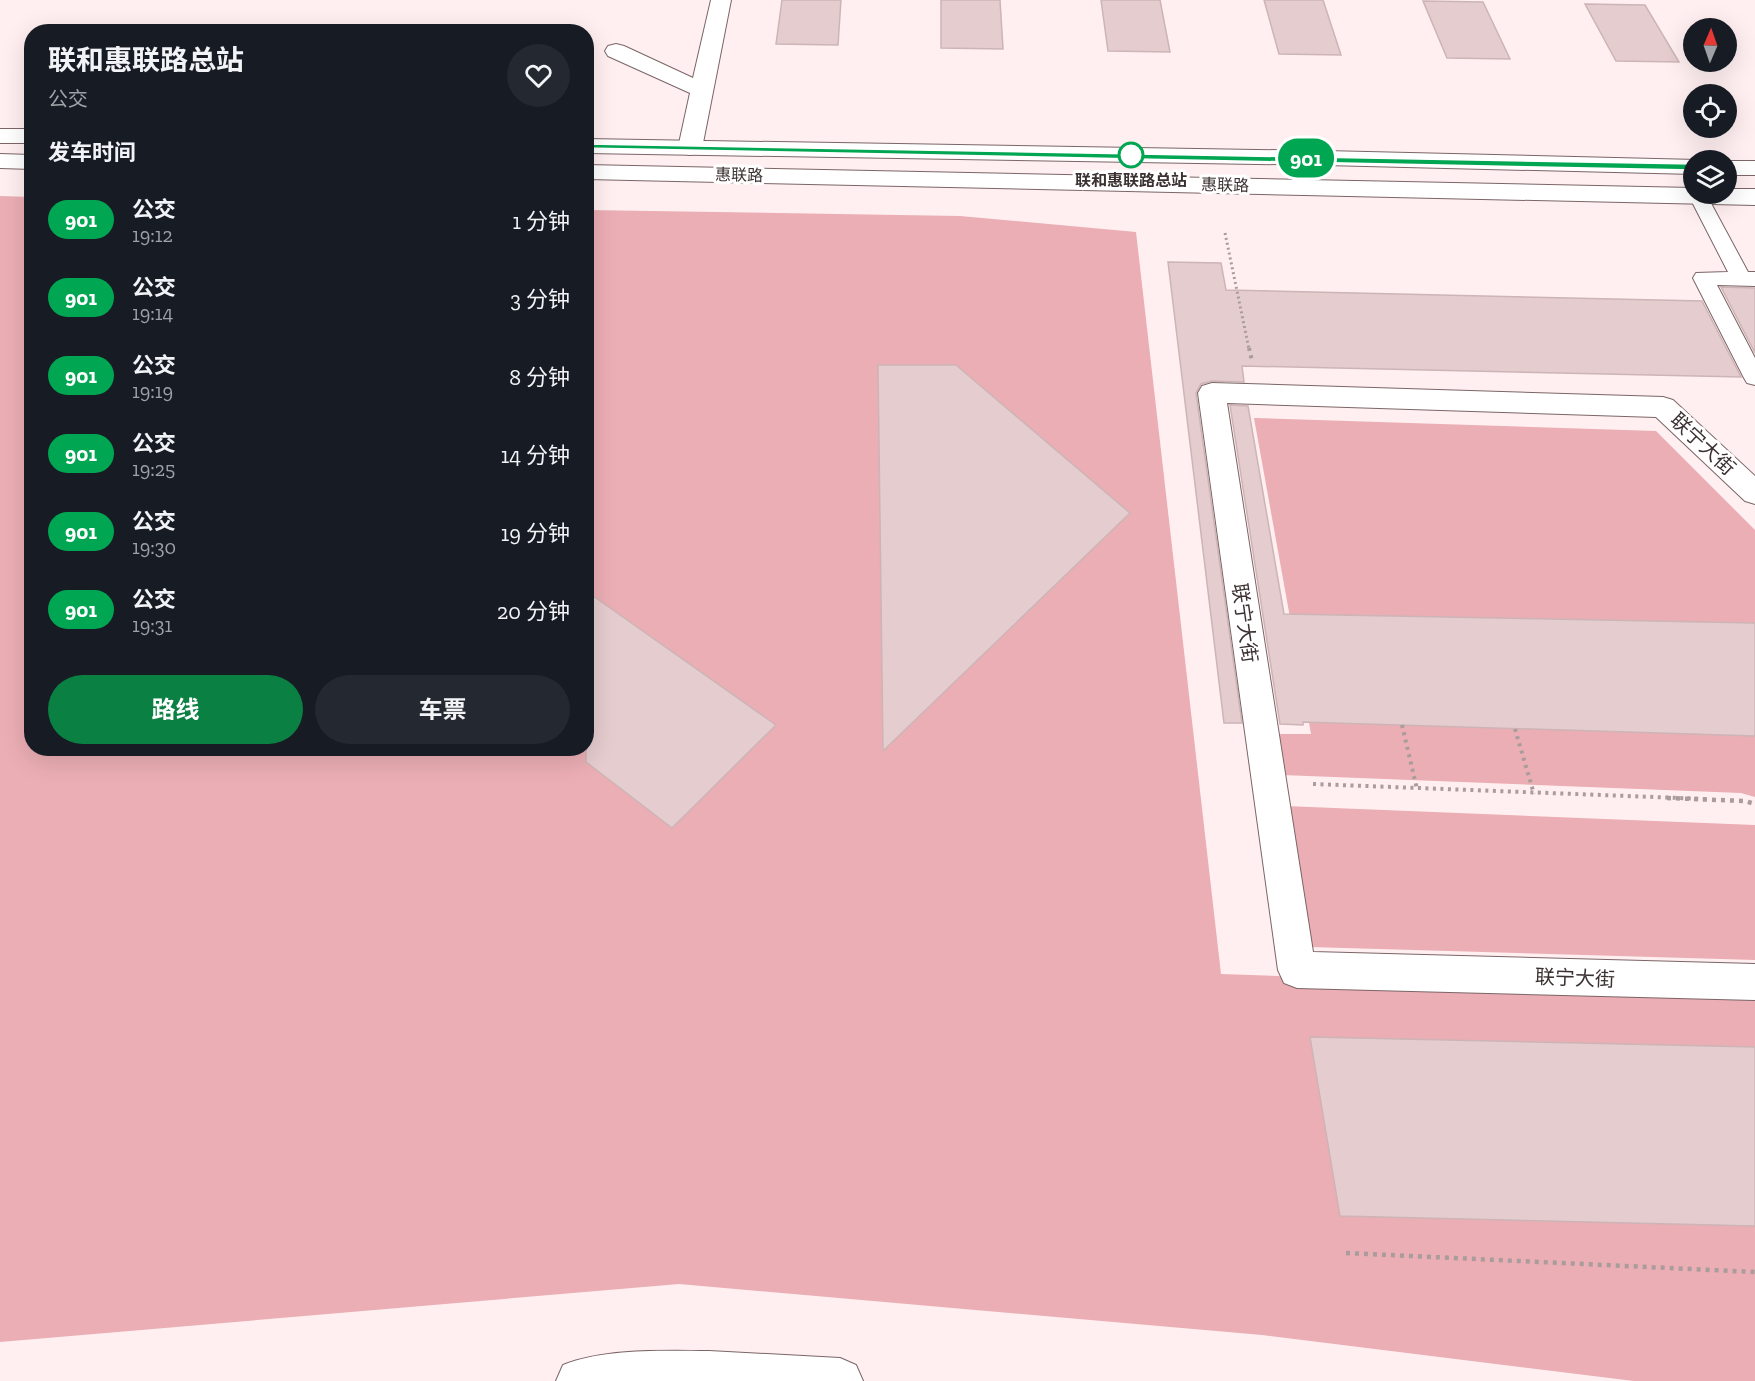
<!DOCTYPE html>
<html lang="zh">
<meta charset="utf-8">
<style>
body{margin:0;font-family:"Zilla Slab","Noto Sans SC",serif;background:#242831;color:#f1f3f6;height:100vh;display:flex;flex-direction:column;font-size:22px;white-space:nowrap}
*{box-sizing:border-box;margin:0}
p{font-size:20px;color:#9ea1a6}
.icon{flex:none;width:33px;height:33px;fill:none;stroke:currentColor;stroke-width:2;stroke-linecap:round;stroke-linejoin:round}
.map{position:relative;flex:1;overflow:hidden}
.drawer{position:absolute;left:24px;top:24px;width:570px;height:732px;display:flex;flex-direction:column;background:#171b24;border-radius:24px;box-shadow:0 6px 24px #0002}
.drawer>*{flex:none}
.badge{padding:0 12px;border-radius:20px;font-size:21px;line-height:39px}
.needle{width:39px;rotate:2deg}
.controls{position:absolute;left:1683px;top:18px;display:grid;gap:12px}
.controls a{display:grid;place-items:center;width:54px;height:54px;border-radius:50%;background:#171b24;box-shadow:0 6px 24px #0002;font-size:30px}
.map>.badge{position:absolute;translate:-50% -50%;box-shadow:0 0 0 3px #fff}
h2{padding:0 24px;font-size:22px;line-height:54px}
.round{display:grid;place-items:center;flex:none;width:63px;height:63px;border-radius:32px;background:#242831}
.headline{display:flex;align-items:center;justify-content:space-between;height:102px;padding:0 24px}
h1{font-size:28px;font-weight:700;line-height:45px}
.action{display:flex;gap:12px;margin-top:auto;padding:12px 24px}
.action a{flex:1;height:69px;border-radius:36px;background:#0b8043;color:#fff;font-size:24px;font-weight:700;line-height:69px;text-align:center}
.action a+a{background:#242831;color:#f1f3f6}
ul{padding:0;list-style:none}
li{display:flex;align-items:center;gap:18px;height:78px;padding:0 24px}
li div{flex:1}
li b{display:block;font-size:22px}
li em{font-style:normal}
li .badge{min-width:66px;font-weight:700;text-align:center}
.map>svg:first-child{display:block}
.green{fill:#ebaeb4}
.building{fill:#e5ccce;stroke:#cdb4b6;stroke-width:1.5}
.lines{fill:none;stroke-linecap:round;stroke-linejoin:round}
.service-casing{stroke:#7b6567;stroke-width:2}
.minor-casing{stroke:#7b6567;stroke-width:2}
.tertiary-casing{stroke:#7b6567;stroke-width:2}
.path-far2{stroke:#aa9c9d;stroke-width:3;stroke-dasharray:2 3;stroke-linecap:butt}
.path-far1{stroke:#aa9c9d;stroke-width:4;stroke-dasharray:3 4.5;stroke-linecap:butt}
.path{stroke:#aa9c9d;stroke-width:4.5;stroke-dasharray:4 5;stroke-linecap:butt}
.service{fill:#fff;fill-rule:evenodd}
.minor{fill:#fff;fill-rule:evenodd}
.tertiary{fill:#fff;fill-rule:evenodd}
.line{fill:#00a651;stroke:#fff;stroke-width:1.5}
.stop-dot{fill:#fff;stroke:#00a651;stroke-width:3}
.labels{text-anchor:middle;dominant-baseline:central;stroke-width:6;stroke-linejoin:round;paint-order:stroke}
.far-street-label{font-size:16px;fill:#3b3132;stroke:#fff}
.far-stop-label{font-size:16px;font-weight:bold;fill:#3b3132;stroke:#fff}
.street-label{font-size:20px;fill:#3b3132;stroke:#fff}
</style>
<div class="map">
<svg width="1755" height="1381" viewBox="0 0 1755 1381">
<rect width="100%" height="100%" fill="#ffeff0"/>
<g class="green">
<polygon points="0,196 31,197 32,748 586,748 587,210 960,216 1136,232 1221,974 1755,993 1755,1381 1634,1381 1262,1335 679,1284 0,1342"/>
<polygon points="1254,418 1656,431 1755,530 1755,797 1741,793 1282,775 1276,734 1311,734"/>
<polygon points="1285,806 1755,825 1755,960 1310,947"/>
</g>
<g class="building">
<polygon points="782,0 841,0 838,45 776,44"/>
<polygon points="941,0 1000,0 1003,49 941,48"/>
<polygon points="1101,0 1160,0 1170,52 1108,51"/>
<polygon points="1264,0 1323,0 1341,55 1279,54"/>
<polygon points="1423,1 1483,2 1510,59 1447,58"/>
<polygon points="1585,4 1645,5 1679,62 1616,61"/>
<polygon points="1168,262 1221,263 1226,290 1702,301 1741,377 1242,366 1244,382 1212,381 1201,384 1196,393 1242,723 1224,723"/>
<polygon points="1721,287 1755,288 1755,353"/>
<polygon points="878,365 956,365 1130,513 883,751"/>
<polygon points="1230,405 1248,406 1284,614 1755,623 1755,736 1303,722 1303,725 1280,724"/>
<polygon points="586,591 776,725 672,828 586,762"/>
<polygon points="1310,1037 1755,1047 1755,1226 1340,1216"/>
</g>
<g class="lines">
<defs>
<polygon id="service" points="1694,191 1694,194 1706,194 1748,272 1755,272 1755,286 1717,285 1755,358 1755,385 1747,383 1744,378 1693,278 1696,273 1728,272 1689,196"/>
<g id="minor">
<polygon points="711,0 731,0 702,148 698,153 690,155 682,153 678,148 690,93 608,56 605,51 608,46 616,44 624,46 693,78"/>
<polygon points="1212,383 1663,397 1673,400 1755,476 1755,504 1745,501 1656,417 1227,403 1313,952 1755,964 1755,1000 1297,988 1284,983 1278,970 1198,393 1202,386"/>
</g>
<g id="tertiary">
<rect x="0" y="129" width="32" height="14"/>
<polygon points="586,139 1325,151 1697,160 1694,160 1694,174 1325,165 586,153"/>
<polygon points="0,154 32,155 32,169 0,168"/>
<rect x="1726" y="161" width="29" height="14"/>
<polygon points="586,165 1694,188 1694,194 1726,194 1726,189 1755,189 1755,205 586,179"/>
<path d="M 709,1351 L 840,1358 L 856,1365 L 863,1381 L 556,1381 L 563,1365 C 605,1348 664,1351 709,1351 Z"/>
</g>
</defs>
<use href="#service" class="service-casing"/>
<use href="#minor" class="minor-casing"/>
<use href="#tertiary" class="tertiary-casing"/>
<polyline class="path-far2" points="1225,233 1249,349"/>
<g class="path-far1">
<polyline points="1249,348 1252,361"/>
<polyline points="1402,725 1417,789"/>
<polyline points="1515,729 1534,794"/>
<polyline points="1313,784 1706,799"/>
</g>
<g class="path">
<polyline points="1667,798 1745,801 1755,804"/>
<polyline points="1346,1253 1755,1272"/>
</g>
<use href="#service" class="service"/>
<use href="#minor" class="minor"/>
<use href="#tertiary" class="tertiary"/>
</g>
<polygon class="line" points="586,144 1694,164 1698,167 1694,170 584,148 582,146"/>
<circle class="stop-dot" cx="1131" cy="155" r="12"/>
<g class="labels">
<g class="far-street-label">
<text transform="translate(739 175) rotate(1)">惠联路</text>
<text transform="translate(1225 185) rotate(1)">惠联路</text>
</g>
<g class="far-stop-label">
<text x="1131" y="180">联和惠联路总站</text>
</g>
<g class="street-label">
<text transform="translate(1703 444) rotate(43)">联宁大街</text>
<text transform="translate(1245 623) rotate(82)">联宁大街</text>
<text transform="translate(1575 978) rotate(2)">联宁大街</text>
</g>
</g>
</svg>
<div class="controls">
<a><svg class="needle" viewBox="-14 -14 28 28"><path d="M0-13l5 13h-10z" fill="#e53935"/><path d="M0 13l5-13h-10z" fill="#9ea1a6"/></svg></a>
<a><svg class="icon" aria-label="locate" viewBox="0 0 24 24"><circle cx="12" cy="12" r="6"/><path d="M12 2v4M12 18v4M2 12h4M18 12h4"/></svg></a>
<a><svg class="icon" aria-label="layers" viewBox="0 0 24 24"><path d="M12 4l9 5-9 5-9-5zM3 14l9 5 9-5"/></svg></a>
</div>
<b class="badge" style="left:1306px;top:158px;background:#00a651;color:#fff">901</b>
<section class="drawer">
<div class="headline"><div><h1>联和惠联路总站</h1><p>公交</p></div><a class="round"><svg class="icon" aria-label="heart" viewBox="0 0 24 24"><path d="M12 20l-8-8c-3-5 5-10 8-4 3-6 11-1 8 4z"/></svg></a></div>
<h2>发车时间</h2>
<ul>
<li><span class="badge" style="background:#00a651;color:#fff">901</span><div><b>公交</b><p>19:12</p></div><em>1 分钟</em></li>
<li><span class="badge" style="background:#00a651;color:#fff">901</span><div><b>公交</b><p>19:14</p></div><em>3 分钟</em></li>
<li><span class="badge" style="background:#00a651;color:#fff">901</span><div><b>公交</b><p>19:19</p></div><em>8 分钟</em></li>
<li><span class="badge" style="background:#00a651;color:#fff">901</span><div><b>公交</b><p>19:25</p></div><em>14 分钟</em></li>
<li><span class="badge" style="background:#00a651;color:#fff">901</span><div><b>公交</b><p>19:30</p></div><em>19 分钟</em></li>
<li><span class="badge" style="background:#00a651;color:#fff">901</span><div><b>公交</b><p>19:31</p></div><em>20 分钟</em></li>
</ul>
<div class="action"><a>路线</a><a>车票</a></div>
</section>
</div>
